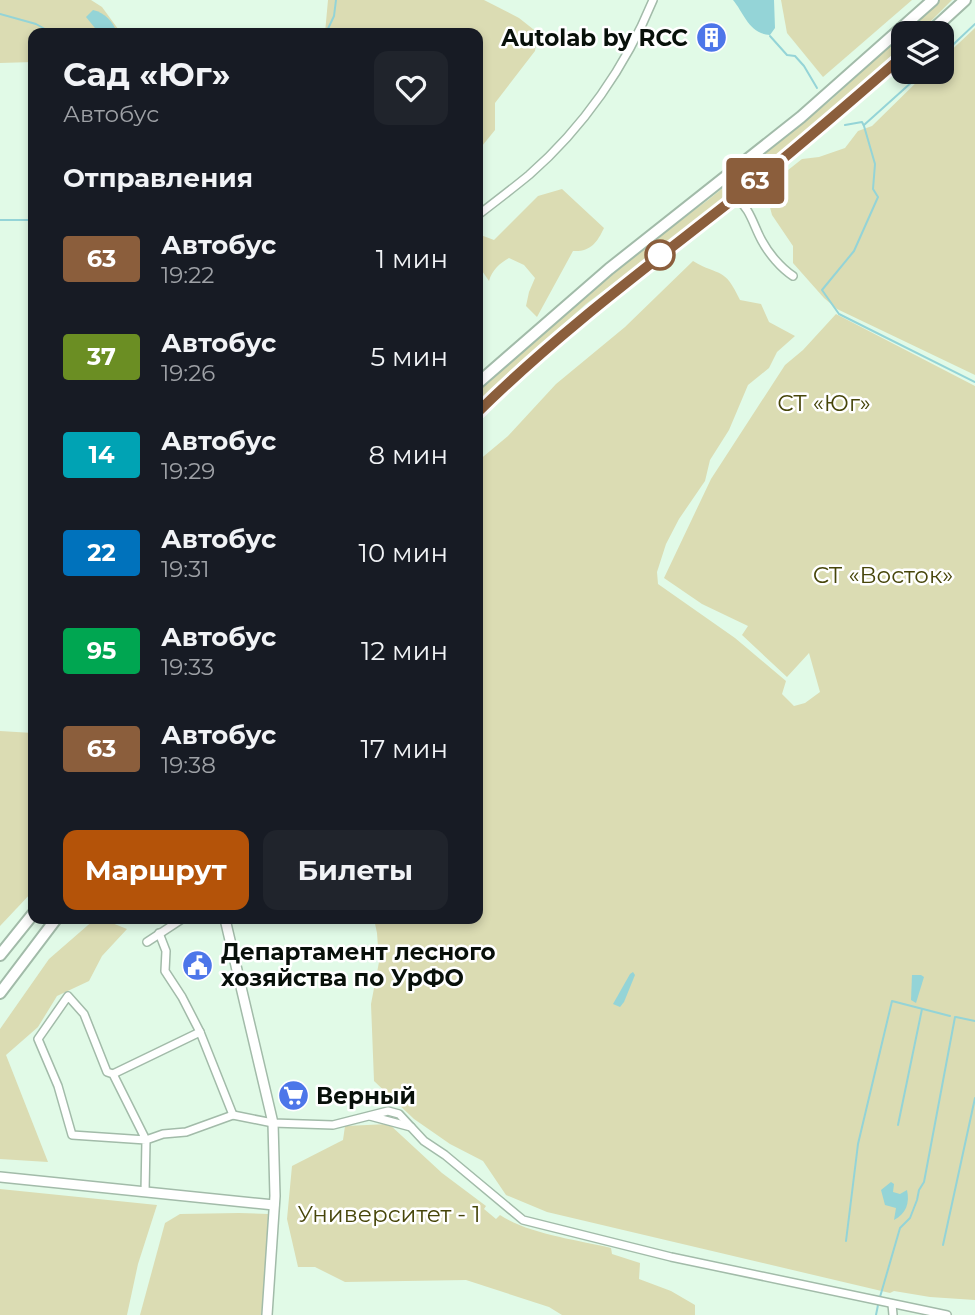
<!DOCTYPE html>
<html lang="ru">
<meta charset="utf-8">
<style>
body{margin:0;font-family:Montserrat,sans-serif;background:#20242c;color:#f1f3f6;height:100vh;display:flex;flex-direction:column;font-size:26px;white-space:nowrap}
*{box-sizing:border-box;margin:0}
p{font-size:23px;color:#9ea1a6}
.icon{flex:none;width:38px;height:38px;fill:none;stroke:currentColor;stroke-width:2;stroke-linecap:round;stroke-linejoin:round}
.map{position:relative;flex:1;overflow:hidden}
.details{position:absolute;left:28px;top:28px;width:455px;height:896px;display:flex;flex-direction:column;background:#171b24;border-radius:14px;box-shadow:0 4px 10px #0003}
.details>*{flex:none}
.badge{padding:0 14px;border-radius:5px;font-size:24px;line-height:46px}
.fabs{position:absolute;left:891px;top:21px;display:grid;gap:14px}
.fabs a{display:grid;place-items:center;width:63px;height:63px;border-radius:14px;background:#171b24;box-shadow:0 4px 10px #0003;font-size:35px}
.map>.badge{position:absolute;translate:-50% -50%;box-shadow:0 0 0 4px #fff}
h2{padding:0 35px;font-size:26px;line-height:63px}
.round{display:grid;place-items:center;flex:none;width:74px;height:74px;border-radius:14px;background:#20242c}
.headline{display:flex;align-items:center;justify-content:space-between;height:119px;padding:0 35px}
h1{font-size:33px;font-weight:700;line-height:52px}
.primary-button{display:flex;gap:14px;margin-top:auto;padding:14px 35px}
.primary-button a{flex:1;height:80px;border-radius:14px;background:#b45309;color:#fff;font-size:28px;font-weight:700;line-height:80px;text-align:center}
.primary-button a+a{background:#20242c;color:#f1f3f6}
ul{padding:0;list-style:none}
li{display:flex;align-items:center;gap:21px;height:98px;padding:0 35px}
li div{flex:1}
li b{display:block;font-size:26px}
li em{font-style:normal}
li .badge{min-width:77px;font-weight:700;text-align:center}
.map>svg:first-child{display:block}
.green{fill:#dbdcb3}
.water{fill:#94d4d7}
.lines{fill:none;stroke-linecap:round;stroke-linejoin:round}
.stream{stroke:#94d4d7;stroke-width:2}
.minor-casing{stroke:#a2bba9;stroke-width:10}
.tertiary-casing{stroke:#a2bba9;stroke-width:12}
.primary-casing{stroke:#a2bba9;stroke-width:14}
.minor{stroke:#fff;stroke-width:7}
.tertiary{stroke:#fff;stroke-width:9}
.primary{stroke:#fff;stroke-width:10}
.line-casing{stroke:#fff;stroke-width:16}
.line{stroke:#8b5e3c;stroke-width:10}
.stop-dot{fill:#fff;stroke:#8b5e3c;stroke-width:3.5}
.labels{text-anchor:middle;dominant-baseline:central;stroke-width:5;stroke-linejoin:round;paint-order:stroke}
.poi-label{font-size:23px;font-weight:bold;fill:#08100a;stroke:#fff;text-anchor:start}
.park-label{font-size:23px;fill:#47460a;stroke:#fff}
</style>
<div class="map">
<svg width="975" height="1315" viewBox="0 0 975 1315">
<rect width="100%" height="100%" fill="#e1fae7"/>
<g class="green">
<polygon points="0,0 91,0 102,7 121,33 33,33 33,62 0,63"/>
<polygon points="328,0 484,0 519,18 538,33 535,51 495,103 495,130 478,151 478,33 325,33"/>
<polygon points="781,0 912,0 823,77 787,33"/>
<polygon points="940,0 952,0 919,33 904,33"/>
<polygon points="975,28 975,375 837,309 824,298 793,263 793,246 772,215 767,196 773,182 802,159 819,157 845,148 858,131 872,126 927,72 942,72 942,59"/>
<polygon points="903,34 903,47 833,111 713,209 586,304 478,401 478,390 615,269 708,200 831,100"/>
<path d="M 562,189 L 604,228 C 597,243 590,252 573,251 L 537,317 L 526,306 L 529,292 L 535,278 L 524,265 L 509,258 C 500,263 492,270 489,281 L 478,265 L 478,234 L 494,240 L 538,196 Z"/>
<path d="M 693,261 C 720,277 724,266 740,300 L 761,304 L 769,322 L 795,336 L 777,352 L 769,368 L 748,385 L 729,430 L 710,460 L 705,481 L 679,519 L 666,544 L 657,572 L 658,584 L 735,638 L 786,681 L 782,694 L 794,706 L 805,703 L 820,692 L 809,653 L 787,677 L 742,635 L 748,626 L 702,604 L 664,578 L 711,479 L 785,365 L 803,350 L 836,314 L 975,386 L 975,1300 L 930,1297 L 894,1291 L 890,1293 L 547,1212 L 506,1195 L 483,1161 L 450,1144 L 414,1119 L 374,1081 L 371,1004 L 379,962 L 377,933 L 374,919 L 478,919 L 478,461 L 508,436 L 556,384 L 625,327 Z"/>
<polygon points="0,731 33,733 33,891 0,926"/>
<polygon points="95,919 102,919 127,929 102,956 89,981 57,996 38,1027 6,1055 48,1162 0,1159 0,1029 49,959"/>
<path d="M 389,1124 L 442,1173 L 486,1206 L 484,1209 L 496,1219 L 500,1215 C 528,1234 578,1240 611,1248 L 612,1254 L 640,1263 L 639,1279 L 671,1291 L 695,1305 L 695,1315 L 562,1315 L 549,1307 L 466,1280 L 345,1282 L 315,1267 L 298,1267 L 287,1219 L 292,1166 L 343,1140 L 345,1126 Z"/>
<polygon points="0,1189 157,1205 138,1264 127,1315 0,1315"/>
<polygon points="239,1213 268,1214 265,1299 261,1315 140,1315 165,1223 180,1214"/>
</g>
<g class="water">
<path d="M 733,0 L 774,0 L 775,28 L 770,35 C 749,34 744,13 733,0 Z"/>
<path d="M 93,10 C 105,13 113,21 117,33 L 99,33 L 86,17 Z"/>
<polygon points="633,972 635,975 624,1002 620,1007 613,1004 630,974"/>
<polygon points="912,975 921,975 924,977 916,1003 911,1000"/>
<path d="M 891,1182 L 894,1184 L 893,1192 L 900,1194 L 907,1190 C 910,1203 906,1214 894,1220 L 896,1208 L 885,1205 L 881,1190 Z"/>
</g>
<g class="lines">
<g class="stream">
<polyline points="0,14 36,24 52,33"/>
<polyline points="326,33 334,16 336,0"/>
<polyline points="770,36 787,55 795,56 804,66 817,88"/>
<polyline points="942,55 975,24"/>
<polyline points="845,125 862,122 864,126 875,164 873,189 878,197 854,251 822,290 839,314 975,382"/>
<polyline points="864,125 923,72"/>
<polyline points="0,220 33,220"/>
<polyline points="956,1017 975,1021"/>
<polyline points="898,1125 922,1009"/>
<polyline points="846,1241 858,1144 892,1001 950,1016"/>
<polyline points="943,1245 975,1098"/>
<polyline points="880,1297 900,1228 910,1218 917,1200 919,1190 924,1182 955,1017"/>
<polyline points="876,1315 878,1305"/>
</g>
<defs>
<g id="minor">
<path d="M 735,197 C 751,209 753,225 762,241 C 769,254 781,268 793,276"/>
<path d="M 478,215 C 495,202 512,189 529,175 C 583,128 626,66 653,0"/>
<polyline points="159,933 166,951 165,971 182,997 200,1032 233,1115"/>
<polyline points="147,942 182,919"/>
<polyline points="113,1074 200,1032"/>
<polyline points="370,1116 411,1127 424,1141 445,1155 523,1220 671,1257 947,1315"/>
<polyline points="145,1192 146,1140 113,1074 107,1072 84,1014 68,996 38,1039 58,1086 72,1135 146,1140 163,1134 186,1132 233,1115 273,1123 333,1125 388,1111 399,1114 411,1127"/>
<polyline points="892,1304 893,1315"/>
</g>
<g id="tertiary">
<polyline points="225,919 273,1123 275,1196 267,1315"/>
<polyline points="0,1177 274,1205"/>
</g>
<g id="primary">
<polyline points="929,33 965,0"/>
<polyline points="478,383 609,269 801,117 933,0"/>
<path d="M 478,412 C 558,333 647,267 735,197 C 793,152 848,104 903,56"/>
<polyline points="0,955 33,914"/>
<polyline points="0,993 56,919"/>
</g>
</defs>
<use href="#minor" class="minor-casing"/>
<use href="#tertiary" class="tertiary-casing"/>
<use href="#primary" class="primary-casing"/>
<use href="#minor" class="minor"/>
<use href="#tertiary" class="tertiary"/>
<use href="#primary" class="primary"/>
</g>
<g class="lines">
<defs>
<path id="line" d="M 478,412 C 558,333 647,267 736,197 C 793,152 848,104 903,56"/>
</defs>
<use href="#line" class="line-casing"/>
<use href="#line" class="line"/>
</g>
<defs>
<symbol id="building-disc" viewBox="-11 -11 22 22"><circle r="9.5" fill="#4d76e9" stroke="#fff"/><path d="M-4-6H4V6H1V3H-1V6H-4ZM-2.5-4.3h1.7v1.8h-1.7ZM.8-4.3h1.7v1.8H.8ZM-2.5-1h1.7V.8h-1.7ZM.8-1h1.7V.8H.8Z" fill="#fff"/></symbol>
<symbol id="civic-disc" viewBox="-11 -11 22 22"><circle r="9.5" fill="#4d76e9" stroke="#fff"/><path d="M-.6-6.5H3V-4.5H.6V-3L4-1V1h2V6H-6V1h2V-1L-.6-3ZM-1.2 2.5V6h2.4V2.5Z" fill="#fff"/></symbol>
<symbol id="supermarket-disc" viewBox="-11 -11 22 22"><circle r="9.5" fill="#4d76e9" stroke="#fff"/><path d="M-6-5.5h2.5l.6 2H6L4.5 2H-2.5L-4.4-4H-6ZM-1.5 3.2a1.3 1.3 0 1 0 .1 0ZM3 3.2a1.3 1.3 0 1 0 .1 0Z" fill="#fff"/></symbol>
</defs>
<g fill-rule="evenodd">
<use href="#building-disc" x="694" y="20" width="35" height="35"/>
<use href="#civic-disc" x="180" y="948" width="35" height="35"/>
<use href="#supermarket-disc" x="276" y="1078" width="35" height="35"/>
</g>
<circle class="stop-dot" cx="660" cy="255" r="14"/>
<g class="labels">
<g class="poi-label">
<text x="688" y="38" text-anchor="end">Autolab by RCC</text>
<text x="221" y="952">Департамент лесного<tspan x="221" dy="26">хозяйства по УрФО</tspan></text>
<text x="316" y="1096">Верный</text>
</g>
<g class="park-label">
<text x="824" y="403">СТ «Юг»</text>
<text x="883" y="575">СТ «Восток»</text>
<text x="389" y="1214">Университет - 1</text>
</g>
</g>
</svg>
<div class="fabs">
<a><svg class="icon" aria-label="layers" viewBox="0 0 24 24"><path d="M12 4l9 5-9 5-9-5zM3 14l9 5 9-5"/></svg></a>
</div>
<b class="badge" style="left:755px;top:181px;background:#8b5e3c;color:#fff">63</b>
<section class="details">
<div class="headline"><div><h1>Сад «Юг»</h1><p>Автобус</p></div><a class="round"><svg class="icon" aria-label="heart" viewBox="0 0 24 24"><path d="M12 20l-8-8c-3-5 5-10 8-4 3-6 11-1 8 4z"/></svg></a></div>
<h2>Отправления</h2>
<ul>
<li><span class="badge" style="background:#8b5e3c;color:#fff">63</span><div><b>Автобус</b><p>19:22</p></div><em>1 мин</em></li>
<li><span class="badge" style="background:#6b8e23;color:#fff">37</span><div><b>Автобус</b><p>19:26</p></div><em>5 мин</em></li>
<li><span class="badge" style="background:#00a3b4;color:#fff">14</span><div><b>Автобус</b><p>19:29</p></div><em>8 мин</em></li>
<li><span class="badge" style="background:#0072bc;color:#fff">22</span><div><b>Автобус</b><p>19:31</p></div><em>10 мин</em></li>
<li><span class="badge" style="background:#00a651;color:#fff">95</span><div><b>Автобус</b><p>19:33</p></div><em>12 мин</em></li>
<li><span class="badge" style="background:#8b5e3c;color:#fff">63</span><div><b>Автобус</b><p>19:38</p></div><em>17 мин</em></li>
</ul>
<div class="primary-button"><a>Маршрут</a><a>Билеты</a></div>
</section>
</div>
